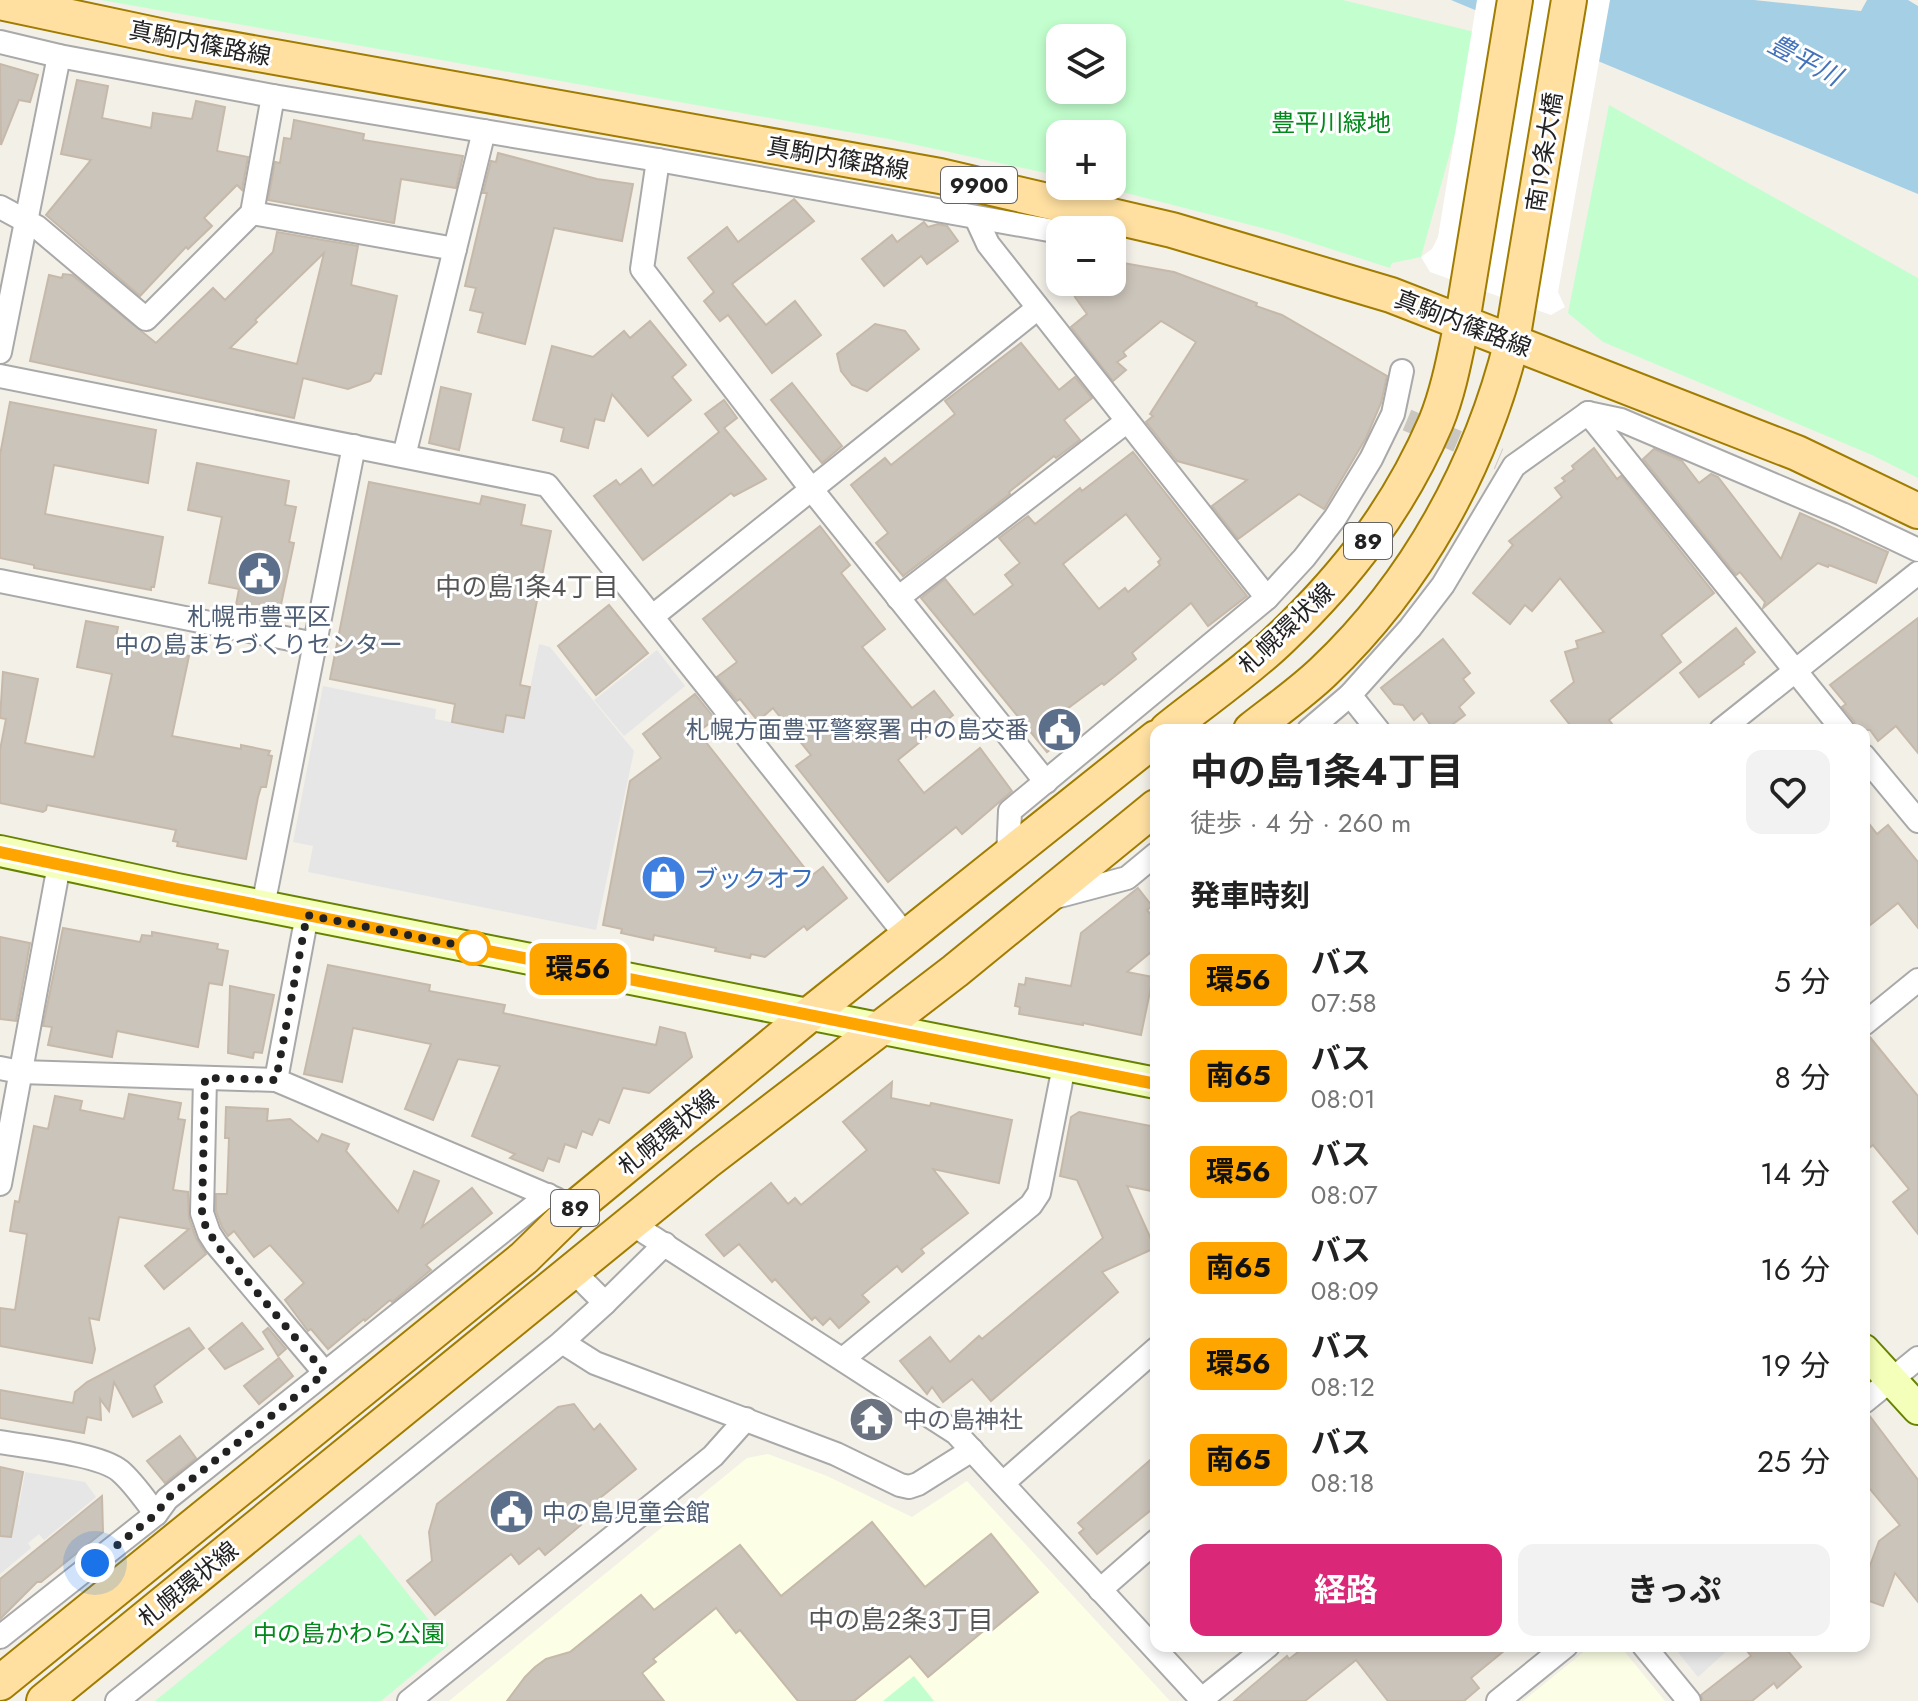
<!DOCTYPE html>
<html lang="ja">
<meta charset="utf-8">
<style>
body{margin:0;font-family:Jost,"Noto Sans JP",sans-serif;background:#f2f2f2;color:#222;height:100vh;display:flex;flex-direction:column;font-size:30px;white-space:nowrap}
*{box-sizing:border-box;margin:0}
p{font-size:26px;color:#767676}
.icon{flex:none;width:44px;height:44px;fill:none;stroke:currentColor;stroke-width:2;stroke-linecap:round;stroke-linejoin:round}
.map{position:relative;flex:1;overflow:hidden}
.sheet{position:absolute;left:1150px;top:724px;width:720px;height:928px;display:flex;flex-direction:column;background:#fff;border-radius:16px;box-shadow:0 4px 12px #0003}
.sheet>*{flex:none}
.badge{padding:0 16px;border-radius:12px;font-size:28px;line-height:52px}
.buttons{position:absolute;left:1046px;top:24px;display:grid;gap:16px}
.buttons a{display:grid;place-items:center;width:80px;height:80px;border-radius:16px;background:#fff;box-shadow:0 4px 12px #0003;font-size:40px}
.you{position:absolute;width:40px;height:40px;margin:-20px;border:6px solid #fff;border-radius:50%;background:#1a73e8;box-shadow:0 0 0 12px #1a73e833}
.map>.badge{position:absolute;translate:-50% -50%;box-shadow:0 0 0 4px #fff}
h2{padding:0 40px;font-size:30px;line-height:72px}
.round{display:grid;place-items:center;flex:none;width:84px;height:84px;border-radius:16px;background:#f2f2f2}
.summary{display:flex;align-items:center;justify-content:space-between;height:136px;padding:0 40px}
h1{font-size:38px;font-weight:700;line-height:60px}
.action{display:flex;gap:16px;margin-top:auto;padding:16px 40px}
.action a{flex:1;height:92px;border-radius:16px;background:#db2777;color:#fff;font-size:32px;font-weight:700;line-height:92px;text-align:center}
.action a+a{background:#f2f2f2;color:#222}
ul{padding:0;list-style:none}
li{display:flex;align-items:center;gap:24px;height:96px;padding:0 40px}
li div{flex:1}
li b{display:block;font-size:30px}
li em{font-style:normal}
li .badge{min-width:88px;font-weight:700;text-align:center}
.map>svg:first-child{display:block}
.education{fill:#fcffe5}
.park{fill:#c3ffce;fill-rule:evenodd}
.parking{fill:#e6e6e6}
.water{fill:#a5cfe4}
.pier{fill:#fff}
.building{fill:#cbc4ba;stroke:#c6b9a9;stroke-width:2;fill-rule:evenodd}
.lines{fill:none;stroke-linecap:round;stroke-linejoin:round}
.street-tunnel{stroke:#c9c7c0;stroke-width:22;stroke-dasharray:22 11;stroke-linecap:butt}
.street-casing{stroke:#a9a9a9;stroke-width:26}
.secondary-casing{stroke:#668200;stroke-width:34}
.primary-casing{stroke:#a07c00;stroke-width:38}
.street{stroke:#fff;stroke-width:22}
.secondary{stroke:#f4ffba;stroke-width:30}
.primary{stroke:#ffe0a1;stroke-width:34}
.line-casing{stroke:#fff;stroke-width:18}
.line{stroke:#ffa500;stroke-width:12}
.walk{stroke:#222;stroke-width:8;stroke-dasharray:0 14.4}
.stop-dot{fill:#fff;stroke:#ffa500;stroke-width:4}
.labels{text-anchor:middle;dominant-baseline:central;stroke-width:6;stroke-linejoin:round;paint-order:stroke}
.shield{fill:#fff;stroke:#646464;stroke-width:2}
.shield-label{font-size:22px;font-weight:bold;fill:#222}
.street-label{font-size:24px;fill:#222;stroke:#fff}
.park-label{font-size:24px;fill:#02891b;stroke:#fff}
.service-label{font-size:24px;fill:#4e5e75;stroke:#fff}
.shop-label{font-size:24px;fill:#366cbe;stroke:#fff;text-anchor:start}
.worship-label{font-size:24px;fill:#5b616d;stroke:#fff;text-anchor:start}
.water-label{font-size:26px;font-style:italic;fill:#4473bc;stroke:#fff}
.neighbourhood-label{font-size:26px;fill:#555;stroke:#fff}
</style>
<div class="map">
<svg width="1918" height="1701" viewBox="0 0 1918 1701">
<rect width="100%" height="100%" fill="#f3f0e8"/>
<g class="education">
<polygon points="768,1454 827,1476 912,1517 967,1481 1170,1701 449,1701 747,1458"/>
<polygon points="1591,1646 1620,1646 1665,1701 1523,1701"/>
</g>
<g class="park">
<path d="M 101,0 L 1343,0 L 1483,34 L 1421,257 L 1392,263 L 1390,268 L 1278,232 L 1099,186 L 1112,186 L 1112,134 L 1060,134 L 1060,176 L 889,139 ZM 1060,38 L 1112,38 L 1112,90 L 1060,90 Z"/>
<polygon points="1609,105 1918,278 1918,478 1872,455 1603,342 1568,313"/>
<polygon points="360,1534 449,1645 381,1701 155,1701"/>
<polygon points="914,1676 934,1701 883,1701"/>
</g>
<g class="parking">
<polygon points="539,644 550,647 634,751 596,930 308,872 313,846 293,842 323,686 436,709 435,719 502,732 506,715 524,718"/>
<polygon points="657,650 685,686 624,736 594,700"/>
<polygon points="25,1472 85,1482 96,1497 44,1540 39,1534 28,1543 31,1548 0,1574 0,1502 19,1505"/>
<polygon points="1673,1646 1732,1646 1698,1677"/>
</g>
<polygon class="water" points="1451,0 1754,0 1861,11 1867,0 1908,0 1918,6 1918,194"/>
<polygon class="pier" points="1477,0 1610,0 1558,292 1565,307 1551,315 1430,272 1421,257 1432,249 1438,237"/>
<g class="building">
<polygon points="0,64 38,75 30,102 19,100 1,145"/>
<polygon points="77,80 108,86 102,118 151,128 153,113 192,119 196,101 225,107 217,151 248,157 242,190 237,185 204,218 212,226 188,249 186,247 140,296 46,215 91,160 61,154"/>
<polygon points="294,120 364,134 363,140 463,156 456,188 401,179 394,223 268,200 275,162 280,163 284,138 291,139"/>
<polygon points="498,153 597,179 633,184 622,241 554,228 525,344 478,332 483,313 470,310 476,288 465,286 487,193 483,193 491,161 496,162"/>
<polygon points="794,199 814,221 732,284 766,325 795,301 821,335 772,373 728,315 720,321 704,301 714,292 688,258 727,227 738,242"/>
<polygon points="924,222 928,227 938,224 947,226 958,241 927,264 921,256 884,286 862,259 892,235 897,242"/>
<path d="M 277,232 L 358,246 L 351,285 L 397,296 L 381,374 L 375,373 L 370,381 L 348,389 L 303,378 L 294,418 L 30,361 L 49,275 L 62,278 L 63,274 L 72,275 L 156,343 L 213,288 L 225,300 L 273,252 ZM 324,253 L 297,364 L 230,348 L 257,322 L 255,320 Z"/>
<polygon points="1112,261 1174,272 1257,303 1256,306 1282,315 1387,376 1381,403 1366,438 1324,509 1299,494 1238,539 1212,506 1247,480 1177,461 1146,422 1153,416 1150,414 1196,342 1161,321 1123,352 1126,356 1117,362 1126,370 1113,381 1071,327 1087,314 1075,297 1070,282 1112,282"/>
<polygon points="650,321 686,365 672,377 691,400 648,436 612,394 604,421 595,419 588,448 561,441 564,428 533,420 552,346 593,357 624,331 630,338"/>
<polygon points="875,324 905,331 919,349 867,391 852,385 841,371 837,354"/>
<polygon points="1021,343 1059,390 1075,377 1092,398 1064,420 1080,440 1056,458 1054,456 1009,492 1010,494 903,576 876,543 888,533 851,485 885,458 891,465 955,414 945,401"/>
<polygon points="792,383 842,446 822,463 771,400"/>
<polygon points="441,387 471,394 459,450 429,443"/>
<polygon points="724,400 737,418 724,428 766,479 734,496 731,493 643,560 594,496 616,480 620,485 641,469 653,486 719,432 705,414"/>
<polygon points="10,402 156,430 148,483 54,465 45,514 163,537 154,587 151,587 151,590 34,568 34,565 0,558 0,455"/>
<polygon points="1594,448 1617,479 1621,476 1714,593 1661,635 1681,662 1609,720 1617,730 1574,730 1551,701 1574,682 1565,652 1578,648 1576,641 1604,632 1560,578 1532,611 1525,605 1510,624 1473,593 1513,545 1509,541 1562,497 1555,488 1565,481 1562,478 1574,469 1572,466"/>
<polygon points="1654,449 1682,461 1699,483 1711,474 1718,477 1781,559 1800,513 1888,552 1876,583 1829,565 1828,567 1818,563 1763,608 1765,602 1740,572 1736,575 1643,459"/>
<path d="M 1133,452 L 1247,596 L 1208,626 L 1191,603 L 1132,653 L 1136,659 L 1104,685 L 1102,683 L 1067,709 L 1081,726 L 1047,752 L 921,598 L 945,579 L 974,615 L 1013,585 L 1005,575 L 1020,563 L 999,538 L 1028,516 L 1035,524 L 1080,488 L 1082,491 ZM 1126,514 L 1161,559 L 1158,562 L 1160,565 L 1128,592 L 1125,588 L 1099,609 L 1063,564 Z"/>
<polygon points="197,463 289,481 285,505 296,507 289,542 294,543 279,614 236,605 239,589 209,583 222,517 188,510"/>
<polygon points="369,482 480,504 482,496 525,505 521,525 551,531 520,685 530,687 524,718 506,715 503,732 452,722 455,704 330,679"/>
<polygon points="820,526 850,565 841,573 885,629 862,647 912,708 934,691 953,715 898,760 924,793 980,748 1012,791 962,834 956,827 888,882 796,766 811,755 773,708 758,721 740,699 737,701 717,677 737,662 703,619"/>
<polygon points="609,605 648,653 596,695 558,646"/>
<polygon points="1918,618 1918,753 1896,726 1878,741 1870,730 1857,730 1854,721 1842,707 1846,704 1830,685"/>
<polygon points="86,621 118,627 115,641 189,656 172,736 241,749 241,745 270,751 268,755 272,756 266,787 261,787 258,797 246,859 177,846 178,842 173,841 176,830 47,805 46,810 43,812 0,803 0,750 6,719 0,718 3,672 38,679 25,743 94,757 112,674 77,667"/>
<polygon points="1736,628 1755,652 1743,662 1744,664 1699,697 1680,673"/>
<polygon points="1443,639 1470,673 1463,679 1474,693 1459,707 1465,715 1445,730 1434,730 1422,713 1414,720 1403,705 1394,704 1381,688"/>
<polygon points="695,694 715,719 698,732 811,876 823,867 847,898 807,930 804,926 765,957 751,954 750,958 715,951 716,948 654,935 653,940 621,933 622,929 603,925 630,781 661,758 643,734"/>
<polygon points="1864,817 1877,834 1888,825 1918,862 1918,928 1898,903 1864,930"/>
<polygon points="1138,888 1152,906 1147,910 1156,921 1156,948 1127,972 1153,977 1141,1035 1083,1023 1083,1025 1019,1014 1020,1007 1015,1006 1019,984 1025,985 1026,978 1071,986 1081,933"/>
<polygon points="63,928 140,942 142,935 152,936 152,932 218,944 217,949 228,951 222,985 209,983 198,1047 117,1031 112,1057 48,1045 52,1027 43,1026"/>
<polygon points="0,937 30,943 16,1021 0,1019"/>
<polygon points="328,965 430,985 429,991 505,1005 503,1013 656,1045 660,1027 685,1033 692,1057 649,1093 623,1088 609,1123 599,1119 592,1135 582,1131 576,1148 565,1144 559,1162 548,1158 543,1171 510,1158 515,1154 472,1136 500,1066 458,1059 433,1120 405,1109 431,1044 353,1028 342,1082 304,1074"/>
<polygon points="230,986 274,995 262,1053 254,1052 253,1058 228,1053"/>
<polygon points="1869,1036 1918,1096 1918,1234 1893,1202 1909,1189 1873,1145 1864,1152 1864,1038"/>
<polygon points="892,1082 891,1098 930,1106 931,1103 1012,1120 999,1183 933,1169 968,1213 921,1249 924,1253 902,1272 897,1266 862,1295 869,1302 839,1328 830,1318 823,1325 815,1317 812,1320 775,1279 772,1282 739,1244 724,1256 706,1235 771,1183 788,1204 795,1198 801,1205 867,1150 843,1122"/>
<polygon points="129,1094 181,1103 178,1119 185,1120 173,1190 188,1192 189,1218 196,1238 206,1254 164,1289 145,1266 189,1229 119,1217 99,1320 89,1318 95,1349 92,1363 0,1346 0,1308 15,1310 27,1234 10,1231 15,1201 19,1202 34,1126 48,1129 55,1096 82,1101 80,1110 124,1119"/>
<polygon points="226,1107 268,1109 267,1121 290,1119 318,1142 322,1134 349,1144 346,1151 398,1212 414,1171 439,1181 422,1227 472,1188 492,1213 426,1265 431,1270 392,1302 390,1300 365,1321 364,1319 328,1349 311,1329 308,1331 285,1300 304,1283 270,1245 254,1257 234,1231 228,1236 222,1227 216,1211 216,1194 227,1194 229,1138 225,1138"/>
<polygon points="1079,1112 1156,1127 1156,1192 1127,1186 1155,1248 1102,1272 1118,1292 991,1401 972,1379 943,1402 932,1387 927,1394 900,1361 930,1337 950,1362 979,1336 982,1339 1103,1238 1077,1180 1060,1176 1071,1117"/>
<polygon points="242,1323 263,1349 225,1369 209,1349"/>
<polygon points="189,1328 204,1348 154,1386 162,1402 133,1417 114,1382 109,1411 100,1399 101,1420 87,1417 84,1433 0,1418 0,1390 73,1403 75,1392 87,1382"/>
<polygon points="268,1328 286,1349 278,1356 263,1332"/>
<polygon points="279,1358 293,1376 259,1404 244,1386"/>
<polygon points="574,1404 594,1430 600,1424 636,1469 575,1518 581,1525 545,1555 539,1548 519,1564 511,1554 435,1615 407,1581 432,1561 429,1532 437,1504 558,1407"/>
<polygon points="1869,1415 1918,1480 1918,1602 1895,1573 1883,1606 1864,1599 1864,1582 1879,1541 1900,1525 1864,1482 1864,1416"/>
<polygon points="180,1436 196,1458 165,1483 147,1461"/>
<polygon points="1156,1455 1156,1506 1097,1554 1079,1533 1084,1529 1078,1523"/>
<polygon points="0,1467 23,1472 11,1537 0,1536"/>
<polygon points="102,1496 103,1532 41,1582 37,1582 0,1619 0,1579"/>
<polygon points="872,1522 925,1587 991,1534 1038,1592 990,1632 987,1628 928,1677 910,1656 854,1701 798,1701 740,1630 736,1633 716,1608 653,1659 656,1662 642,1673 664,1701 507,1701 525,1677 535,1667 546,1659 570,1652 641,1595 654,1610 740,1545 781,1596"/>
<polygon points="1306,1646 1510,1646 1471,1678 1479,1688 1464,1701 1388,1701 1356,1660 1305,1701 1234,1701 1287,1656 1289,1659"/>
<polygon points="1743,1646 1784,1646 1801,1667 1777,1688 1774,1683 1752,1701 1703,1701 1701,1695 1751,1656"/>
</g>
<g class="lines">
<polyline class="street-tunnel" points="1407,420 1499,459"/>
<defs>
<g id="street">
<polyline points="0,42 59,56 273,96 658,160 1060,232"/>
<polyline points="658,160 642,269 812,490 1046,782"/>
<polyline points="0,207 37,227 146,319 252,213 273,96"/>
<polyline points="252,213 455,249"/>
<polyline points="976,218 988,244 1267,598"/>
<polyline points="0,352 59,56"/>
<polyline points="0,376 547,485 907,937"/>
<polyline points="1588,413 1621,420 1842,514 1918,550"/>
<polyline points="404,456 484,131"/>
<polyline points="0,581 315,644"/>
<polyline points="898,598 1126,422"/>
<polyline points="653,616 1038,308"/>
<polyline points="1350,695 1378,730"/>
<polyline points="1309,730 1350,695 1410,628 1443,585 1514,466 1588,413 1843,730"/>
<polyline points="1721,730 1918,573"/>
<polyline points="1864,756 1918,821"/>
<polyline points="1008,857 1010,811 1267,598 1304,558 1335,518 1371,459 1393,414 1402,371"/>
<polyline points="1052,898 1127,878 1156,854"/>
<polyline points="263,906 354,446"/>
<polyline points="1864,1024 1918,980"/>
<polyline points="0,1068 20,1072 276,1080 556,1199"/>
<polyline points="205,1078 202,1213 209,1233 216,1244 325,1373"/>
<polyline points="276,1080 307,915"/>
<polyline points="0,1184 59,865"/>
<polyline points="632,1224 956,1433 1203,1701"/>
<polyline points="573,1271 605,1303 562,1342 595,1363 836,1454 900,1485 909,1487 918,1484 972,1450"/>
<polyline points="605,1303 665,1244"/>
<polyline points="843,1359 1031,1205 1039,1193 1064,1066"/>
<polyline points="1864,1402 1918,1358"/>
<path d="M 0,1442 C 28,1447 100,1454 120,1471 C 134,1483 145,1500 156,1514"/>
<polyline points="1003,1483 1156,1349"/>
<polyline points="1100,1590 1156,1541"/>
<polyline points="0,1637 142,1525 156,1514 167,1499 548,1195"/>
<polyline points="1644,1646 1689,1701"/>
<polyline points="1202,1699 1268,1646"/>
<polyline points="117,1701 562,1342"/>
<polyline points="409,1701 713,1456 746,1419"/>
<polyline points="1498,1701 1566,1646"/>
</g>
<g id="secondary">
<polyline points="0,851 177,889 1156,1083"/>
<polyline points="1864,1350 1918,1409"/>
</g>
<g id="primary">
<polyline points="0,2 174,39 940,176 1172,230 1391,295 1797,453 1918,511"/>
<path d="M 1167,730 C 1204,700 1246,672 1281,638 C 1348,574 1399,508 1436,422 C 1449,390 1455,355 1462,322 L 1515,0"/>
<path d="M 1251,730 C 1275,711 1301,693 1323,672 C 1417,583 1481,466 1512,341 L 1569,0"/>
<polyline points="0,1683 524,1258 576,1207 810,1014 1156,738"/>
<polyline points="44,1701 706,1162 955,971 1156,807"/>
</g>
</defs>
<use href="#street" class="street-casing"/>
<use href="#secondary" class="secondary-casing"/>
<use href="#primary" class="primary-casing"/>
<use href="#street" class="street"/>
<use href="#secondary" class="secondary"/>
<use href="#primary" class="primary"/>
</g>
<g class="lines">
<defs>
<polyline id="line" points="0,852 177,889 1156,1084"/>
</defs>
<use href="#line" class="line-casing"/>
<use href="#line" class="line"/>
<polyline class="walk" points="95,1563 156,1514 167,1499 325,1373 216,1244 204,1223 202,1213 205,1078 276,1080 307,915 483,950 473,948"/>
</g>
<defs>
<symbol id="civic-disc" viewBox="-11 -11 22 22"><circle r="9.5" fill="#5c6f8a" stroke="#fff"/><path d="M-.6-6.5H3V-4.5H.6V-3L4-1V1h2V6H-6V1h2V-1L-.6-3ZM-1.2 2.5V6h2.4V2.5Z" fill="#fff"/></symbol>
<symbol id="shop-disc" viewBox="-11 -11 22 22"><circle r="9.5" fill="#3f7fe0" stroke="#fff"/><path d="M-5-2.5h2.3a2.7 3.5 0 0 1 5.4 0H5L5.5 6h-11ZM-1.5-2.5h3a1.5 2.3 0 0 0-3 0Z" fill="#fff"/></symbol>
<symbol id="temple-disc" viewBox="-11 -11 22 22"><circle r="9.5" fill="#6b7280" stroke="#fff"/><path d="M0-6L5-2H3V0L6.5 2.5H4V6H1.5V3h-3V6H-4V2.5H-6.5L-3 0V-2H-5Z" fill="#fff"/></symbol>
</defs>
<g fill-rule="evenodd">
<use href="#civic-disc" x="234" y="548" width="51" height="51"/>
<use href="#civic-disc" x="1034" y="704" width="51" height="51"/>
<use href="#shop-disc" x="638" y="852" width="51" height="51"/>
<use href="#temple-disc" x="846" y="1394" width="51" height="51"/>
<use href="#civic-disc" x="486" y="1486" width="51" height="51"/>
</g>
<circle class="stop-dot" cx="473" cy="948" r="16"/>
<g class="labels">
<g class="shield">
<rect x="941" y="167" width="76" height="36" rx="6"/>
<rect x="1344" y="523" width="48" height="36" rx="6"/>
<rect x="551" y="1190" width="48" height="36" rx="6"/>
</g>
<g class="shield-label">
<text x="979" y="185">9900</text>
<text x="1368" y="541">89</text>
<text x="575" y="1208">89</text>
</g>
<g class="street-label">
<text transform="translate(200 43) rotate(11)">真駒内篠路線</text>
<text transform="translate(1544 152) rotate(-81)">南19条大橋</text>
<text transform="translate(838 158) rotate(10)">真駒内篠路線</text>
<text transform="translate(1463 323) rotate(21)">真駒内篠路線</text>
<text transform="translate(1286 628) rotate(-43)">札幌環状線</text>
<text transform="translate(668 1132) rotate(-39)">札幌環状線</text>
<text transform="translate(188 1584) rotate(-39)">札幌環状線</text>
</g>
<g class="park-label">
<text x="1331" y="122">豊平川緑地</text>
<text x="349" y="1633">中の島かわら公園</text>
</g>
<g class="service-label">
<text x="259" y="616">札幌市豊平区<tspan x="259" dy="28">中の島まちづくりセンター</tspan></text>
<text x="1029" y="729" text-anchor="end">札幌方面豊平警察署 中の島交番</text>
<text x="542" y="1512" text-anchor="start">中の島児童会館</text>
</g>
<g class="shop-label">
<text x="694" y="878">ブックオフ</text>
</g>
<g class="worship-label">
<text x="903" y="1419">中の島神社</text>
</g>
<g class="water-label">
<text transform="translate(1805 60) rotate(28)">豊平川</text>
</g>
<g class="neighbourhood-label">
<text x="527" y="587">中の島1条4丁目</text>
<text x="901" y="1620">中の島2条3丁目</text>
</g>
</g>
</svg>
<div class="buttons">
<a><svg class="icon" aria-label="layers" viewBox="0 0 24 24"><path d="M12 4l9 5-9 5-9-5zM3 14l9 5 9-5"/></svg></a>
<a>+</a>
<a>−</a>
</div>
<div class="you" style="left:95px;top:1563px"></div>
<b class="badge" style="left:578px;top:969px;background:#ffa500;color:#111">環56</b>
<section class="sheet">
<div class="summary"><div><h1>中の島1条4丁目</h1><p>徒歩 · 4 分 · 260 m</p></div><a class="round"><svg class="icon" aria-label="heart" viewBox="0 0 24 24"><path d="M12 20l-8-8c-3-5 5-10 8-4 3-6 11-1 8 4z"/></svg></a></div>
<h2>発車時刻</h2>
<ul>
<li><span class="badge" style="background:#ffa500;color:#111">環56</span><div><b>バス</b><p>07:58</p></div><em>5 分</em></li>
<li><span class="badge" style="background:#ffa500;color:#111">南65</span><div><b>バス</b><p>08:01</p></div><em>8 分</em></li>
<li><span class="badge" style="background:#ffa500;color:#111">環56</span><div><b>バス</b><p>08:07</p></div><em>14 分</em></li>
<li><span class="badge" style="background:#ffa500;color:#111">南65</span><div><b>バス</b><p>08:09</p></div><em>16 分</em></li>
<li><span class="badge" style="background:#ffa500;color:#111">環56</span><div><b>バス</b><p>08:12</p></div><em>19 分</em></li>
<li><span class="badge" style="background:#ffa500;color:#111">南65</span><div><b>バス</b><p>08:18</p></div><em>25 分</em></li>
</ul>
<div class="action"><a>経路</a><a>きっぷ</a></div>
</section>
</div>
